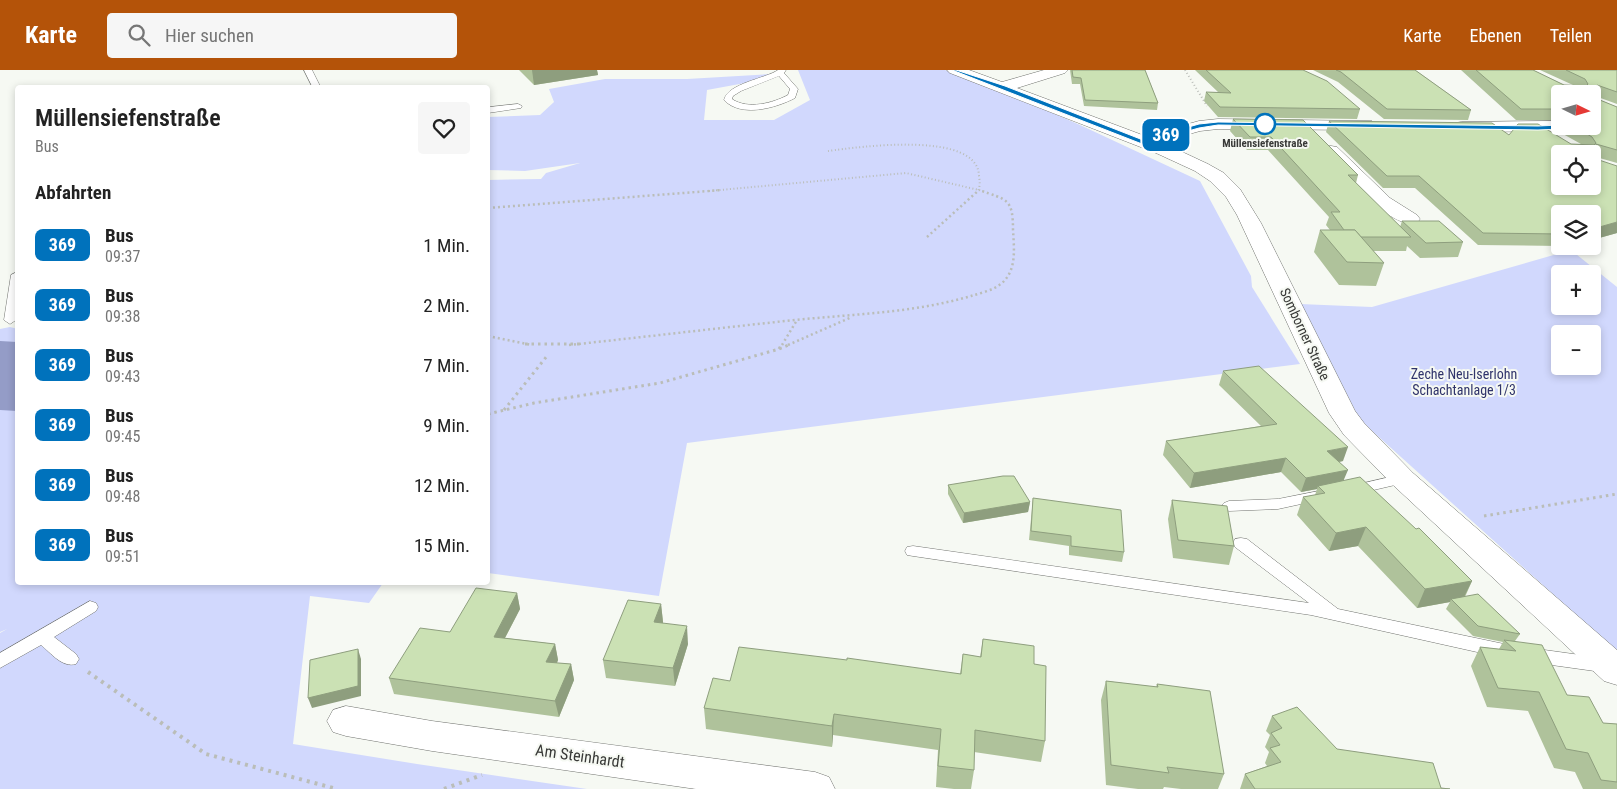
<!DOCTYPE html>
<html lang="de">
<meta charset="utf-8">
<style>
body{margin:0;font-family:"Roboto Condensed",sans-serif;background:#f6f6f6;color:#222;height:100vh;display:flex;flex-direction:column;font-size:19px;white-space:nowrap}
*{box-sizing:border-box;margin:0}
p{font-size:16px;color:#767676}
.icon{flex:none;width:28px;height:28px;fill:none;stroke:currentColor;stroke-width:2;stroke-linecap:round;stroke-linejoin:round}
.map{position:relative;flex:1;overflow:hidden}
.details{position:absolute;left:15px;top:15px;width:475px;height:500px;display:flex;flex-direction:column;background:#fff;border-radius:5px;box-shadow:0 2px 8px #0003}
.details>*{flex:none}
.badge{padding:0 10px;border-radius:8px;font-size:18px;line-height:32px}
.needle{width:32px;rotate:95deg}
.buttons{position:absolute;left:1551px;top:15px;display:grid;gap:10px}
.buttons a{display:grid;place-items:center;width:50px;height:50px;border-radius:5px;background:#fff;box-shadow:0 2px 8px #0003;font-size:25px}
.map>.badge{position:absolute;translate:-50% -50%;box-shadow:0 0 0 2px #fff}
h2{padding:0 20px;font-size:19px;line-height:45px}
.round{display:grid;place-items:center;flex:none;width:52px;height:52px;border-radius:5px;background:#f6f6f6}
.head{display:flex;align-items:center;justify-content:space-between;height:85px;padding:0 20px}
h1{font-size:24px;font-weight:600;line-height:38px}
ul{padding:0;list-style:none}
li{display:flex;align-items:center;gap:15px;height:60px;padding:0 20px}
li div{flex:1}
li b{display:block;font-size:19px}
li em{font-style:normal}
li .badge{min-width:55px;font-weight:700;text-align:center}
header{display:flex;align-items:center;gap:30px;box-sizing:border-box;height:70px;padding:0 25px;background:#b45309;color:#fff}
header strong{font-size:24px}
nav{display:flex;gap:28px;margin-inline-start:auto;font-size:18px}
.search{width:350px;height:45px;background:#f6f6f6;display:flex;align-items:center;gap:12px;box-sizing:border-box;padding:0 18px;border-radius:5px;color:#767676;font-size:19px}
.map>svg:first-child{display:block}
.green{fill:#d1d8fd;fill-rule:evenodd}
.water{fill:#949cc7}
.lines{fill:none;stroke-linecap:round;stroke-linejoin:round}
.lane-casing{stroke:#71736f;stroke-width:1}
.street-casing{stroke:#71736f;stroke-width:1}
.path-far3{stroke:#babdb8;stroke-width:2;stroke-dasharray:1 2.5;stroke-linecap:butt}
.path-far2{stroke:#babdb8;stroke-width:2.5;stroke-dasharray:2 3;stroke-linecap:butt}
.path-far1{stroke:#babdb8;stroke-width:3;stroke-dasharray:2.5 4;stroke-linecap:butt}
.path{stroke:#babdb8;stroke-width:4;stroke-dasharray:3 5;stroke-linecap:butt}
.lane{fill:#fff;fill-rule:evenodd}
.street{fill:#fff;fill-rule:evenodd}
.wall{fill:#afc29b}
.shaded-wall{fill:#8e9e7e}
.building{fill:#cbe1b4;stroke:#8e9e7e;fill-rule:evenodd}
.line{fill:#0072bc;stroke:#fff}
.stop-dot{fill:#fff;stroke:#0072bc;stroke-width:2.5}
.labels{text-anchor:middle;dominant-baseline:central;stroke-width:4;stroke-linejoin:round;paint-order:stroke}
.far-stop-label{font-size:11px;font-weight:bold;fill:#383937;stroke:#f6f9f3}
.street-label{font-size:14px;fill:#383937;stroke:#f6f9f3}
.park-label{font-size:14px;fill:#30346b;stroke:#f6f9f3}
.near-street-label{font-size:16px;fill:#383937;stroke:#f6f9f3}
</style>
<header>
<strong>Karte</strong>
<div class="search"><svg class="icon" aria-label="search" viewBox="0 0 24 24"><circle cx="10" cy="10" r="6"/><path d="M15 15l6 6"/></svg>Hier suchen</div>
<nav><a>Karte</a><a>Ebenen</a><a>Teilen</a></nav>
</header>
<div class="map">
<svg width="1617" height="719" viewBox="0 0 1617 719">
<rect width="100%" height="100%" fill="#f6f9f3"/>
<g class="green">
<polygon points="798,0 945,0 996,18 1080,55 1200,111 1251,206 1252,217 1300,294 687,373 659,526 488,503 488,110 541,109 546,103 580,93 525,101 488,100 488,47 540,45 554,32 549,19 605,9 687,9 771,4 745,13 707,20 704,50 774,50 810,30"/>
<path d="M 1571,180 L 1617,217 L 1617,582 L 1360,350 L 1300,234 L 1372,237 ZM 1560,204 L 1592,204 L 1592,236 L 1560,236 ZM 1560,264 L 1592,264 L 1592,296 L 1560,296 Z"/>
<polygon points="10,257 18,259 18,512 383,513 369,533 310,526 293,674 417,694 587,719 0,719 0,563 7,559 0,562 0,259"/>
</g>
<polygon class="water" points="0,271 17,272 17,341 0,340"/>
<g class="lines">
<defs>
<g id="lane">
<polygon points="304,0 312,0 321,18 313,18"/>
<path d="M 778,0 L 786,0 L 784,3 L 798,19 L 795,28 C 776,38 741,48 724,30 C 728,13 765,9 778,0 ZM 779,6 L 790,19 L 788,25 C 773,33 748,40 732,29 L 733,26 L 741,21 Z"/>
<polygon points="518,34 522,36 521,38 488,43 488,38 490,37"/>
<polygon points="17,202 16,250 10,254 4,250 11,205"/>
<polygon points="1403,404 1408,406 1410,409 1408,412 1352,425 1347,423 1345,420 1347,417"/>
<polygon points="1319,421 1324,423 1326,426 1324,429 1278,439 1229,441 1224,439 1221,436 1224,433 1229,431 1278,429"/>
<polygon points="1241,468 1247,469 1338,539 1504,574 1510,576 1513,581 1510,586 1504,588 1311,545 913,486 907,485 905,481 907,477 913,476 1309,533 1235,477 1233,473 1235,469"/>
<path d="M 90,531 L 96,533 L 98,537 L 96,541 L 54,567 L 76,584 L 79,589 L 76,594 C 62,598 51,583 41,575 L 0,598 L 0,583 Z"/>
<polygon points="1530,578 1602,588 1608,590 1611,595 1608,600 1602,602 1530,592 1524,590 1521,585 1524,580"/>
</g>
<g id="street">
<polygon points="947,0 969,0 1002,12 1044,0 1068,0 1065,3 1017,18 1145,66 1199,51 1218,49 1372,51 1375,55 1372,59 1366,60 1218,59 1200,61 1161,72 1208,94 1224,103 1240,119 1261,153 1355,341 1364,353 1413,403 1617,580 1617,615 1604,611 1393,415 1344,365 1329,343 1237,145 1226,127 1210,111 1195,101 1156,83 950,3"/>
<polygon points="1560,51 1560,56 1592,56 1590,60 1584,61 1461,62 1455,61 1452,57 1455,53 1461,52"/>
<path d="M 1331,76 L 1337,77 L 1390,128 L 1417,145 L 1420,149 L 1417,153 C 1390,160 1343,103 1325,85 L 1322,81 L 1325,77 Z"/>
<polygon points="346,636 432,651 815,702 829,707 835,719 696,719 432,681 346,666 333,662 327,651 333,640"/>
</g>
</defs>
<use href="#lane" class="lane-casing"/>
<use href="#street" class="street-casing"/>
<g class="path-far3">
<polyline points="1185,0 1207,36"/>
<path d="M 828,81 C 858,77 978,60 979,106 C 980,112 980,117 978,121"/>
<polyline points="709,121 906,103 983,121"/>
</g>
<g class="path-far2">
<polyline points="488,138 722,120"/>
<polyline points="927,167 979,120"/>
<polyline points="488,266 532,275"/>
<path d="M 569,275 C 644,267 719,258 795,250 C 854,244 913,243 971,226 C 981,223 994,220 1002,213 C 1017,200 1014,178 1013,160 C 1013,128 1007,130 979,120"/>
<polyline points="782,275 797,250"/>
<polyline points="788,275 852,247"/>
</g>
<g class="path-far1">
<polyline points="525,274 580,274"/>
<polyline points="779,279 782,274"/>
<polyline points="504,340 547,286"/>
<polyline points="488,344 534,333 660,313 779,279 791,274"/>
<polyline points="1484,446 1617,424"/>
</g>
<g class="path">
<polyline points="88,602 206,684 337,719"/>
<polyline points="444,719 482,705"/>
</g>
<use href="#lane" class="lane"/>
<use href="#street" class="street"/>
</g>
<g class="wall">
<polygon points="519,0 597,0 598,5 534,15"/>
<polygon points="1070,0 1145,0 1158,33 1157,40 1084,36 1080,14 1072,14"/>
<polygon points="1195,0 1303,0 1360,39 1357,49 1218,47 1204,31 1206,22 1218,22"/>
<polygon points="1313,0 1415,0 1471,40 1468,50 1384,49 1338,12"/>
<polygon points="1461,0 1533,0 1564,15 1573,15 1540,0 1617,0 1617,34 1595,26 1595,28 1617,37 1617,93 1596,87 1596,89 1617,163 1592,170 1592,144 1560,144 1560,176 1478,175 1415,118 1383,118 1326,62 1329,51 1509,65 1571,74 1581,74 1563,64 1566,56 1592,56 1592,24 1560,24 1560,50 1516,50"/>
<polygon points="1233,49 1358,105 1356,113 1400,157 1402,151 1463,172 1458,187 1420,188 1407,176 1406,181 1373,181 1384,193 1376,216 1339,215 1314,182 1320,160 1330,160 1326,155 1329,147 1268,80 1247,80 1230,61"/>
<polygon points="1223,301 1343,391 1339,392 1344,411 1472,511 1465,527 1520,564 1515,571 1567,625 1603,653 1617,654 1617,719 1583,719 1575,702 1554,698 1528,641 1487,637 1471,596 1480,577 1499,579 1503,572 1473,566 1446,539 1450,532 1417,538 1358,476 1329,481 1297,445 1303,427 1315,425 1317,419 1301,422 1281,402 1190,418 1163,385 1166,371 1261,356 1219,315"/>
<polygon points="948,415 1030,432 1028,442 963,453 948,424"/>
<polygon points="1033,428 1124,482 1122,492 1069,485 1069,476 1029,470"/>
<polygon points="1172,430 1234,476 1229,495 1173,488 1168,449"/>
<polygon points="517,523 520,539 505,568 555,574 558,590 557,593 571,594 574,610 559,647 394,624 389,608 450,562"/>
<polygon points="661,534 663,552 663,553 688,574 675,616 606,608 603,590"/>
<polygon points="983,569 1034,594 1045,671 1041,692 974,682 974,700 971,719 954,719 936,717 938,680 833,665 832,677 706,659 704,638 730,611 847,590 960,604 963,584 980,587"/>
<polygon points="1106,611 1156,617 1157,614 1224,704 1218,719 1181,719 1164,717 1163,719 1138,719 1106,715 1101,630"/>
<polygon points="1272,646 1337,679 1441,718 1450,719 1240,719 1245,704 1267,696 1265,693 1269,682 1265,677 1270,665 1266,661"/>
</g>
<g class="shaded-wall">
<polygon points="532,0 597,0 598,5 534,15"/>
<polygon points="1617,152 1617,163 1592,170 1592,166 1596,158"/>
<polygon points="1348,377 1343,391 1323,395 1327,381"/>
<polygon points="1286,388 1281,402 1190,418 1194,403"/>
<polygon points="1348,400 1342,414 1318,416 1317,419 1301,422 1306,408"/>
<polygon points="1030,432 1028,442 963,453 964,443"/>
<polygon points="1366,457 1358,476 1329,481 1336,463"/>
<polygon points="1472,511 1463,529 1451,529 1450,532 1417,538 1425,519"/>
<polygon points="517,523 520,539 497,583 494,567"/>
<polygon points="661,534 663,552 656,570 654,552"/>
<polygon points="687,556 688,574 675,616 673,598"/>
<polygon points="555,574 558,590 550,608 546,592"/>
<polygon points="358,579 361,589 361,626 312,638 308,628"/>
<polygon points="571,594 574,610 559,647 555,631"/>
<polygon points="834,644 833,665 832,677 832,656"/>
</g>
<g class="building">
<polygon points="1072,0 1145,0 1158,33 1085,30 1081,8 1073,7"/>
<polygon points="1206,0 1303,0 1327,11 1360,39 1220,37 1206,22 1231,23"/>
<polygon points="1336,0 1415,0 1471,40 1387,39 1341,2"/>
<path d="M 1476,0 L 1533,0 L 1564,15 L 1586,16 L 1588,14 L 1585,9 L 1566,0 L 1617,0 L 1617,22 L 1597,15 L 1595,17 L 1595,28 L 1617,37 L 1617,80 L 1596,74 L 1596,89 L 1617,96 L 1617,152 L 1596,158 L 1592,158 L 1592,144 L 1560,144 L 1560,164 L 1483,163 L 1419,106 L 1387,106 L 1329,51 L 1492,53 L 1509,65 L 1518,54 L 1538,54 L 1571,74 L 1594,75 L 1596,73 L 1592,67 L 1574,56 L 1592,56 L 1592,51 L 1595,51 L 1598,44 L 1592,44 L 1592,24 L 1560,24 L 1560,39 L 1521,39 ZM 1560,84 L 1592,84 L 1592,116 L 1560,116 Z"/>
<polygon points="1233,49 1303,50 1358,105 1348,105 1411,167 1361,167 1355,160 1344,160 1331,142 1340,142 1271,67 1250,67"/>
<polygon points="1402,151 1439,151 1463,172 1426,173"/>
<polygon points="1320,160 1355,160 1384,193 1347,192"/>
<polygon points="1259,296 1348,377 1327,381 1348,400 1306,408 1286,388 1194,403 1166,371 1277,354 1223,301"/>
<polygon points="1003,406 1014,406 1030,432 964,443 948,415"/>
<polygon points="1360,407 1416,459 1419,458 1472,511 1425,519 1366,457 1336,463 1303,427 1325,423 1318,416"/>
<polygon points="1033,428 1121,440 1124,482 1071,476 1071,466 1031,461"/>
<polygon points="1172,430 1227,436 1234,476 1178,470"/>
<polygon points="476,518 517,523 494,567 555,574 546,592 571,594 555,631 389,608 420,558 450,562"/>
<polygon points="1478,524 1520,564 1478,556 1451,529"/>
<polygon points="628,530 661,534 654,552 687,556 673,598 603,590"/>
<polygon points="983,569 1034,576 1034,594 1046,596 1045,671 975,660 974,700 938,696 941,659 834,644 832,656 704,638 713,608 730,611 739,577 847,590 847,588 961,604 963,584 981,587"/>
<polygon points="1504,570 1542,575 1567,625 1589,627 1603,653 1617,654 1617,712 1601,710 1588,683 1566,679 1539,622 1498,618 1480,577 1516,581"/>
<polygon points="358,579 358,616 308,628 310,590"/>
<polygon points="1106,611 1158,617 1157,614 1210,621 1224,704 1167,697 1169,703 1111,695"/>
<polygon points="1297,637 1337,679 1433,693 1441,718 1450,719 1255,719 1245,704 1281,692 1270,678 1280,675 1271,663 1282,658 1272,646"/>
</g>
<polygon class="line" points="952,0 956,0 1005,16 1143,70 1199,54 1218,52 1538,56 1584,54 1587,56 1584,58 1538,60 1218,55 1199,58 1142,74"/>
<circle class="stop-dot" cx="1265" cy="54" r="10"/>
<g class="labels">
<g class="far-stop-label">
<text x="1265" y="73">Müllensiefenstraße</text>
</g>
<g class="street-label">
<text transform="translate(1305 264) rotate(65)">Somborner Straße</text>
</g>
<g class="park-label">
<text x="1464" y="304">Zeche Neu-Iserlohn<tspan x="1464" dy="16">Schachtanlage 1/3</tspan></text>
</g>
<g class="near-street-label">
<text transform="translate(580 686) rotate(8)">Am Steinhardt</text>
</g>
</g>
</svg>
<div class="buttons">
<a><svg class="needle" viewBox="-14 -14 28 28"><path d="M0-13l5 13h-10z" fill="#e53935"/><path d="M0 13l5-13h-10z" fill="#767676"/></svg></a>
<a><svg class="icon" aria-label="locate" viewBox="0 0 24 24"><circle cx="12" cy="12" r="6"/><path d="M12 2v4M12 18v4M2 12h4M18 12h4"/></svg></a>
<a><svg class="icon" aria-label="layers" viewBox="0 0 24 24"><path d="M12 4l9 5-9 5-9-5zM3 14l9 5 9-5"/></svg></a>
<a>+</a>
<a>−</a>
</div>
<b class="badge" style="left:1166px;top:65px;background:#0072bc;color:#fff">369</b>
<section class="details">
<div class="head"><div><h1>Müllensiefenstraße</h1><p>Bus</p></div><a class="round"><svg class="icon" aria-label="heart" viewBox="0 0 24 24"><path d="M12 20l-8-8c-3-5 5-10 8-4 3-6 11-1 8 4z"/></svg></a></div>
<h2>Abfahrten</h2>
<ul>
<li><span class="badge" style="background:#0072bc;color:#fff">369</span><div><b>Bus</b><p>09:37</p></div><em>1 Min.</em></li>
<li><span class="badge" style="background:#0072bc;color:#fff">369</span><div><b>Bus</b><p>09:38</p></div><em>2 Min.</em></li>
<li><span class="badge" style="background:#0072bc;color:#fff">369</span><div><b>Bus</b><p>09:43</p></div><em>7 Min.</em></li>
<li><span class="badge" style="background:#0072bc;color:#fff">369</span><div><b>Bus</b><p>09:45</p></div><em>9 Min.</em></li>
<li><span class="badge" style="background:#0072bc;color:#fff">369</span><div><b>Bus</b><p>09:48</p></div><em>12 Min.</em></li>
<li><span class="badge" style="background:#0072bc;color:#fff">369</span><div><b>Bus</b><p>09:51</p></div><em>15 Min.</em></li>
</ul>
</section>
</div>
